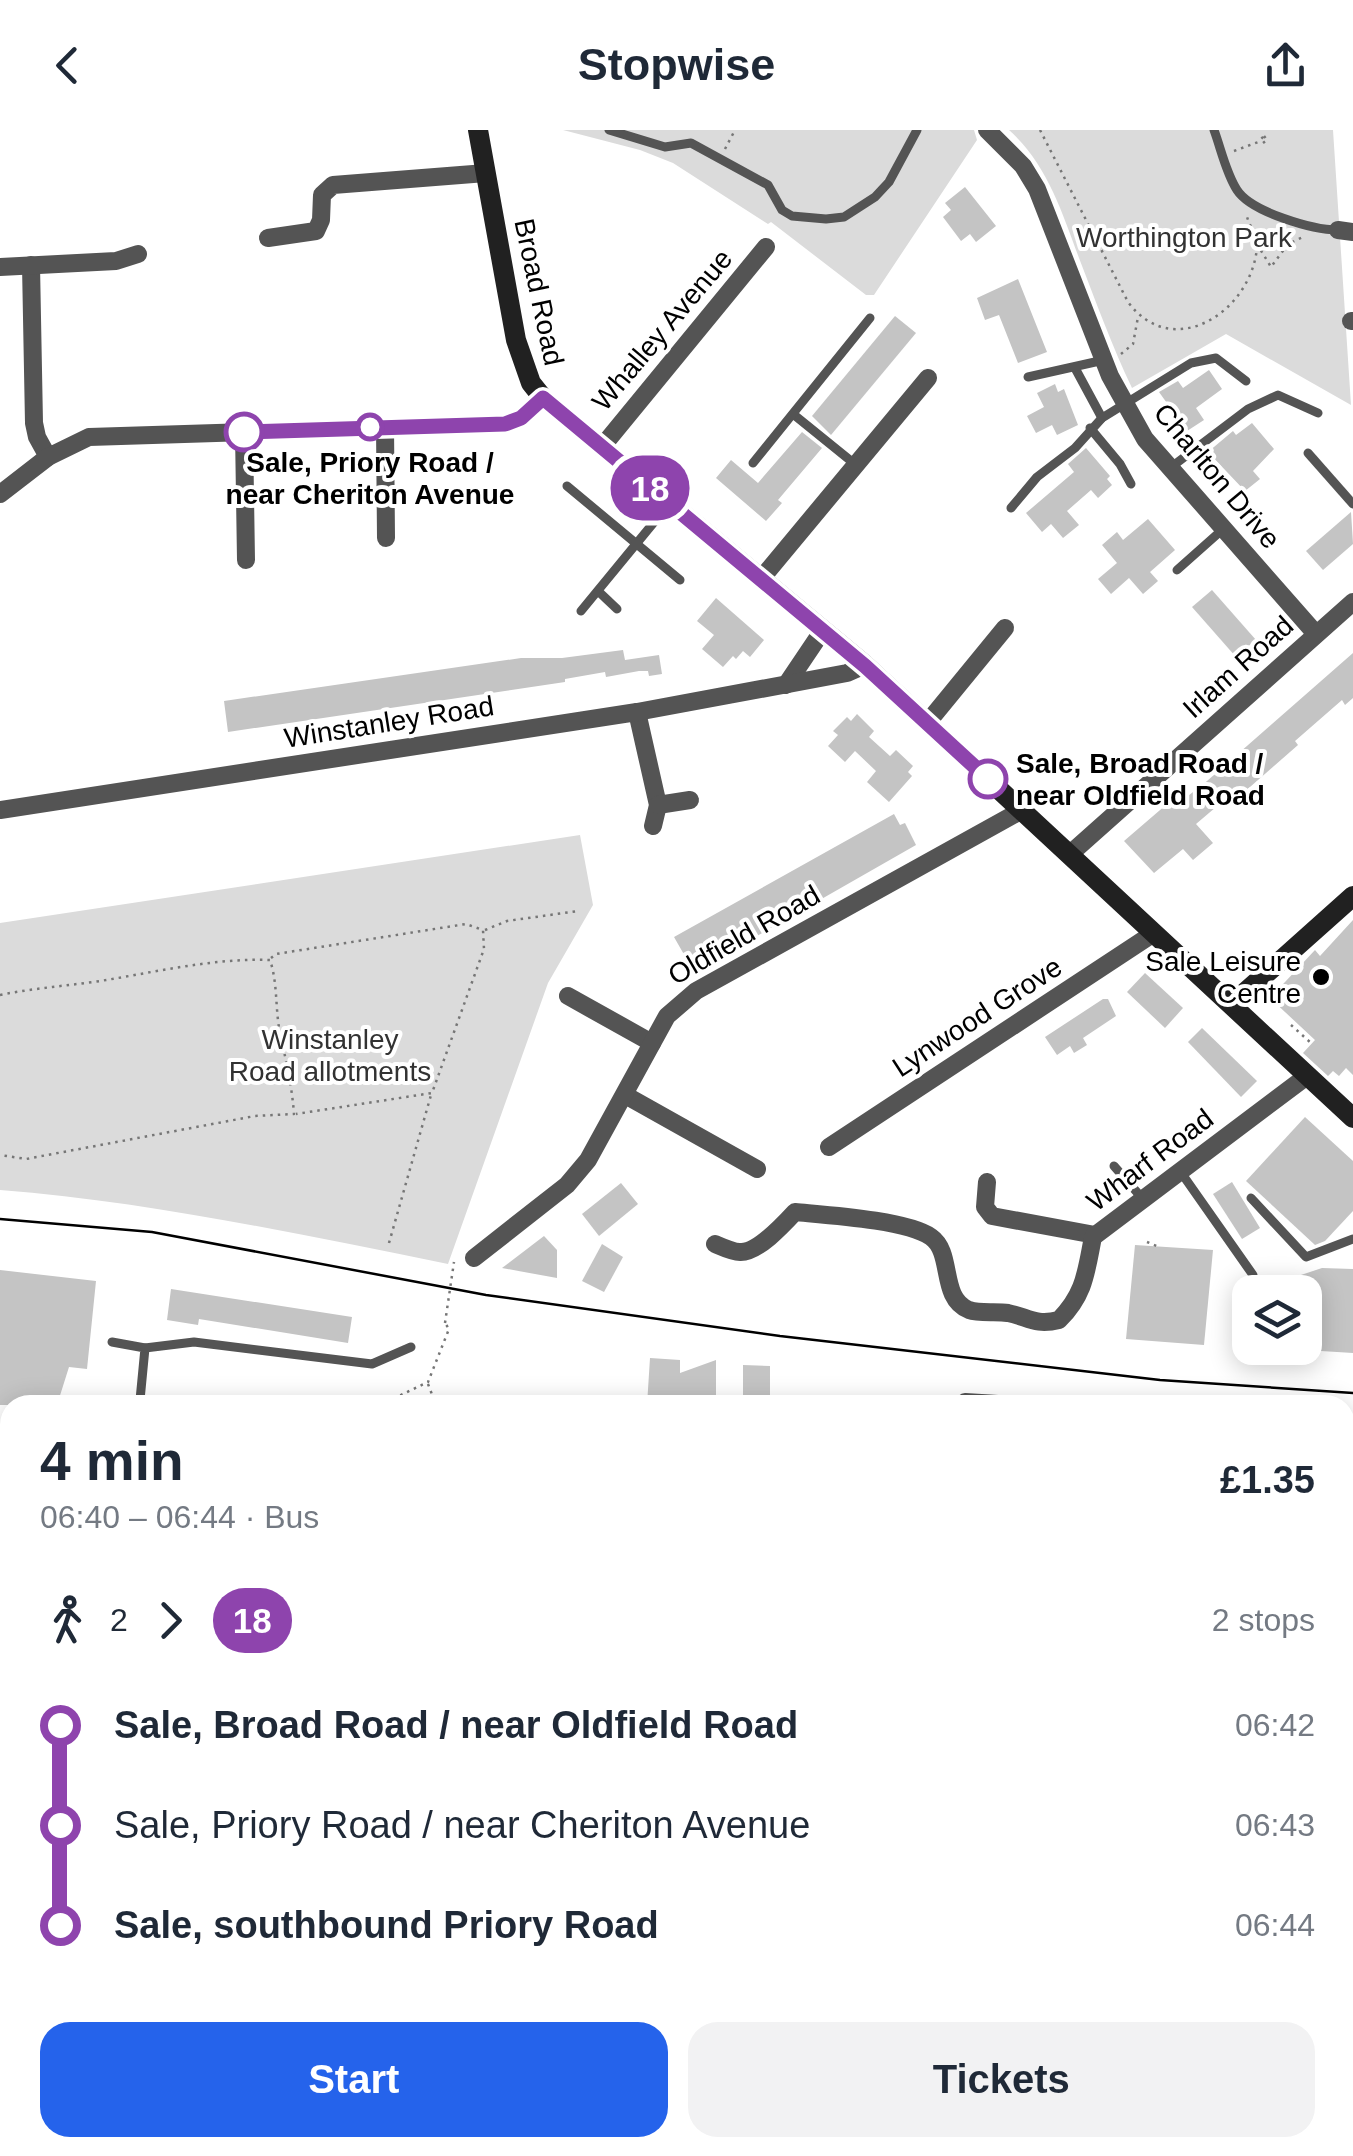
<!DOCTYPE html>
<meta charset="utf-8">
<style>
body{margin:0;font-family:Arial,sans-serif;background:#f2f2f3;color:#1f2937;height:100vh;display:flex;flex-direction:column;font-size:38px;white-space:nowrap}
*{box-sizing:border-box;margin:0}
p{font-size:32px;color:#747a83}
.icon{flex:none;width:55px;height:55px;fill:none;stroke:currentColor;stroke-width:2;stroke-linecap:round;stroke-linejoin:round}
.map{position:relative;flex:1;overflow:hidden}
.sheet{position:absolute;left:0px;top:1265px;width:1355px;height:762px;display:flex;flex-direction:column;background:#fff;border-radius:30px 30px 0 0;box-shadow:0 5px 25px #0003}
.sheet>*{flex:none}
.badge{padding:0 20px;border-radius:32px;font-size:35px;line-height:65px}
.tools{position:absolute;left:1232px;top:1145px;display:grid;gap:20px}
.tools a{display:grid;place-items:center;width:90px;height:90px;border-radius:20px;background:#fff;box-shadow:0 5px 25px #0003;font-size:50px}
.map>.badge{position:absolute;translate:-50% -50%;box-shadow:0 0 0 5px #fff}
.legs{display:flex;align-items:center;gap:15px;height:110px;padding:0 40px;font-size:32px}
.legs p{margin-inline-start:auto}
.summary{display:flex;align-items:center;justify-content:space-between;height:170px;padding:0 40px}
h1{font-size:55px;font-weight:600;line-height:75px}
.button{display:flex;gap:20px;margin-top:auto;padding:20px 40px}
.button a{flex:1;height:115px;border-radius:30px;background:#2563eb;color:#fff;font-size:40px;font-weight:600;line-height:115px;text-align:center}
.button a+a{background:#f2f2f3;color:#1f2937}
ul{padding:0 40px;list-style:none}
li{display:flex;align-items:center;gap:35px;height:100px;font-size:38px}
li i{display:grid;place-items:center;width:15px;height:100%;margin:0 12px;background:currentColor}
li i::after{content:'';width:25px;height:25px;margin:-12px;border:8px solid;border-radius:50%;background:#fff}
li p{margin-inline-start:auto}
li:first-child i{background:linear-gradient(#0000 50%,currentColor 0)}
li:last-child i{background:linear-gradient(currentColor 50%,#0000 0)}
header{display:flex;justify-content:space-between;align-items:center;height:130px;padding:0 40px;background:#fff;font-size:45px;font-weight:600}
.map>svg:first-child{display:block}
.green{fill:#dbdbdb}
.building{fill:#c4c4c4}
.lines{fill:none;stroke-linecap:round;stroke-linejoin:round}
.path{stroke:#767676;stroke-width:2.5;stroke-dasharray:2.5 5;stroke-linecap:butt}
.lane{stroke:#545454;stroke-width:9}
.street{stroke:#545454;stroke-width:18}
.secondary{stroke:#212121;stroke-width:20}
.tram{stroke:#000;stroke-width:2.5}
.path-bridge{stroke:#767676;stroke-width:2.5;stroke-dasharray:2.5 5;stroke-linecap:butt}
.line-1-casing{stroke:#fff;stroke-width:22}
.line-1{stroke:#8e44ad;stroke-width:15}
.stop-1-dot{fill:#fff;stroke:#8e44ad;stroke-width:5}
.poi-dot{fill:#000;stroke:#fff;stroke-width:4}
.labels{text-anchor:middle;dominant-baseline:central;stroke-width:8;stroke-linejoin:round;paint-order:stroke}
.park-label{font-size:28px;fill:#323232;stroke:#fff}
.street-label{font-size:28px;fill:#000;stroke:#fff}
.stop-label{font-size:28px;font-weight:bold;fill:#000;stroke:#fff}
.poi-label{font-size:28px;fill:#000;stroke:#fff;text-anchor:end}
</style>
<header><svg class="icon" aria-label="back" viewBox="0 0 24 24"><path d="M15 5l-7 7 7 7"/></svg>Stopwise<svg class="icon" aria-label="share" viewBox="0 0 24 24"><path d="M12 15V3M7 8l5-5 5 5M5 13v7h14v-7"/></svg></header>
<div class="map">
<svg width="1353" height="2026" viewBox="0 0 1353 2026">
<rect width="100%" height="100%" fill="#fff"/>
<g class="green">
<polygon points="563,0 974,0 977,10 874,165 866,165 771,92 768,94 673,33 640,20"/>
<path d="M 1009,0 L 1333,0 L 1351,275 L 1226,204 L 1132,258 C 1112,216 1096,172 1079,128 C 1062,82 1047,34 1009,0 Z"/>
<path d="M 580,705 L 593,775 L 548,853 L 448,1134 C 299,1104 151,1072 0,1060 L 0,793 Z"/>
</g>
<g class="building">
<polygon points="965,57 996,96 976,112 970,104 961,111 943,87 951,80 945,73"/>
<polygon points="1018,149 1047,222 1018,233 999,185 985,190 977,168"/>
<polygon points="895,186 916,203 831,305 812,286"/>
<polygon points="1209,240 1222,259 1196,278 1204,290 1187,301 1159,262 1178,251 1183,258"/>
<polygon points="1055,254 1058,262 1064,259 1078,295 1057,305 1052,295 1036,303 1027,286 1044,277 1037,263"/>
<polygon points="1252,293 1274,319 1253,341 1260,349 1245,361 1208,322 1233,301 1236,305"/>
<polygon points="802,302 822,318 778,370 782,373 766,391 716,348 731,330 758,353"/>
<polygon points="1086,318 1110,346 1107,349 1112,355 1098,368 1091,360 1067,381 1079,395 1063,408 1051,394 1042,402 1026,383 1074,342 1068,334"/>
<polygon points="1351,382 1353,414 1323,440 1306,421"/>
<polygon points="1148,389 1175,420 1150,442 1158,451 1143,464 1129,448 1111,464 1098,449 1117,433 1102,415 1117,402 1123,410"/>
<polygon points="1212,460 1256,510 1236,527 1192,477"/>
<polygon points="716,468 764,510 750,527 743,521 736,529 733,526 723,537 702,519 714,505 697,491"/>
<polygon points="623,520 625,530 659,525 662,544 649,546 648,541 639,541 606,547 605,542 565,549 565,552 228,602 224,571 521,528 562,528"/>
<polygon points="1353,523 1353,568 1345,575 1342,570 1295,611 1298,615 1234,671 1229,666 1196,694 1213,713 1193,730 1183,719 1154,743 1124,711 1174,668 1179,673 1207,651"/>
<polygon points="857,584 874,601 869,607 890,626 896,620 913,636 908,642 912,646 889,672 867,652 876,641 855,621 845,632 828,616 838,605 833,601 847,587 851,591"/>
<polygon points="894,684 900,695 905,693 916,715 694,842 674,807"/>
<polygon points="1353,790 1353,945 1346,938 1339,946 1333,941 1328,946 1303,923 1315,910 1270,868 1315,820 1320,826"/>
<polygon points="1145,843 1183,878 1165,898 1127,862"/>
<polygon points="1103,869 1108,869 1116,886 1083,908 1087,915 1074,923 1070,916 1057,925 1045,907"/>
<polygon points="1202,898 1257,951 1241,967 1188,912"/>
<polygon points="1305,987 1353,1031 1353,1081 1325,1111 1315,1115 1246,1051"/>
<polygon points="1232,1052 1260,1098 1242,1109 1213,1064"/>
<polygon points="621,1053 638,1074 599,1106 582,1084"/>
<polygon points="544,1106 557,1120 557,1148 502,1138"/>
<polygon points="602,1114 623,1127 604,1162 582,1151"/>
<polygon points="1135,1115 1213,1120 1204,1215 1126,1209"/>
<polygon points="1322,1138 1353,1139 1353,1223 1305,1220 1305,1162 1257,1162 1256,1160"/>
<polygon points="0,1140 96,1151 87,1239 69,1237 57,1275 0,1275"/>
<polygon points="171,1159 352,1187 348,1213 199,1189 198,1195 167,1190"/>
<polygon points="650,1228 680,1230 680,1243 716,1230 716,1275 647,1275"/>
<polygon points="743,1235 770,1236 770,1275 743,1275"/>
</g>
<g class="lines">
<g class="path">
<path d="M 1040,0 L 1128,172 C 1173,233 1252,181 1257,117 C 1257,108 1250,96 1247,87"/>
<polygon points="1264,6 1267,10 1263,13 1261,9"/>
<polyline points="725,19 735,0"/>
<polyline points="1234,21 1261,11"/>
<polyline points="1257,114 1271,137 1288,114 1303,107"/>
<polyline points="1121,224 1133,214 1138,187"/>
<polyline points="485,800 507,791 578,781"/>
<polyline points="271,828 276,824 466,794 483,800 484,819 432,963 296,984"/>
<path d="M 0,865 C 34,858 66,856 100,851 C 156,842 213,828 270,830 C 278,854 275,879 280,903 C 286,931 292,956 294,984 L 255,986 L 26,1029 L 0,1025"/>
<polyline points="1291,895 1311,913"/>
<polyline points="1147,1112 1159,1117"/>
<polyline points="389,1113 431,965"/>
<polyline points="428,1254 436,1275"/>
<polyline points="380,1275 428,1252 449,1199 445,1193"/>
<polyline points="1345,1389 1353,1389"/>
<polyline points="1345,1406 1353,1405"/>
<polyline points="0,1418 10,1420"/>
</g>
<g class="lane">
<polyline points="609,0 665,17 691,13 768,55 782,80 792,86 826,89 844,87 875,67 889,52 917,0"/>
<path d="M 1214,0 C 1221,19 1226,43 1237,60 C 1251,82 1313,100 1338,100"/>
<polyline points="1075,238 1102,288"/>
<polyline points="1028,247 1104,230"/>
<polyline points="793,284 856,335"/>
<polyline points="1090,298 1120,334 1131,354"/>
<polyline points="1308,323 1353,374"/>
<polyline points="753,333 870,188"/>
<polyline points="1170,338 1248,279 1278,265 1318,283"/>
<polyline points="567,356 680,450"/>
<polyline points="1011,378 1037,347 1075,318 1102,288 1191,233 1216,228 1246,251"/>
<polyline points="1177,440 1222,400"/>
<polyline points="598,461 617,479"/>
<polyline points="581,481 669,374"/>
<polyline points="1114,1036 1142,1068"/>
<polyline points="1180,1041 1253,1145"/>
<polyline points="1251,1068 1306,1127 1353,1109"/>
<polyline points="112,1212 145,1218 140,1270 146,1275"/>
<polyline points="145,1218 194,1212 372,1234 411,1217"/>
<polyline points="1345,1324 1353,1324"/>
<polyline points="0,1357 10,1360"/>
<polyline points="0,1453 10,1449"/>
<polyline points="1345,1509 1353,1504"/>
<polyline points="0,1606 10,1602"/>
<polyline points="0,1690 10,1713"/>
<polyline points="0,1761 10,1757"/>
<polyline points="0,1958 3,1956"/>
<polyline points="65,2026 66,2025"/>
<polyline points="930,2026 935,2018"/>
<polyline points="1203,2026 1205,2018"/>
</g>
<g class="street">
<polyline points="987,0 1023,36 1037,59 1110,246 1145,309 1316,504"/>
<polyline points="1338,100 1353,102"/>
<polyline points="268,108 316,101 321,90 322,65 333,55 486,43"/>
<polyline points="31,135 34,293 37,307 48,327"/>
<polyline points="0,137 116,131 138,124"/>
<polyline points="1351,191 1353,191"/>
<polyline points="385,296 386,408"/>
<polyline points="244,302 246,430"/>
<polyline points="601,318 766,117"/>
<polyline points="0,364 48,327 89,307 505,294 521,288 543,268"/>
<polyline points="761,449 928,248"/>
<polyline points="786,555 823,500"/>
<polyline points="637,582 658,675 653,696"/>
<polyline points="928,592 1005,498"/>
<polyline points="658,675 690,670"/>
<polyline points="0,680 637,582 847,543 865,535"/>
<polyline points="1070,724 1353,472"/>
<polyline points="568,866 652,913"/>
<polyline points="625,965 757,1039"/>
<polyline points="829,1017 1154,803"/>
<polyline points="987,1052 985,1077 992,1086 1095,1105"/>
<path d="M 715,1114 C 722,1117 733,1122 740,1122 C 757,1123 783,1095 795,1082 C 826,1085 907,1090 931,1107 C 954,1123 939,1168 969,1180 C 980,1184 996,1181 1008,1183 C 1028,1187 1035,1196 1059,1190 C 1085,1164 1086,1142 1093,1107 L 1307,946"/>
<polyline points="474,1128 567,1055 588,1030 667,886 696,861 1022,680"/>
<polyline points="962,1275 965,1272 1014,1275"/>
<polyline points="1345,1294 1353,1294"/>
<polyline points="1345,1438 1353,1443"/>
<polyline points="0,1532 10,1528"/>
<polyline points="1345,1617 1353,1615"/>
<polyline points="0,1685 10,1681"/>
<polyline points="1345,1785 1353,1785"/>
<polyline points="0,1845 10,1840"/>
<polyline points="0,2018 10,2010"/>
<polyline points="190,2018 190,2026"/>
<polyline points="329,2018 329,2026"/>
<polyline points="467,2018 467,2026"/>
<polyline points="765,2018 765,2026"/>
<polyline points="915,2018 916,2026"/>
<polyline points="620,2026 620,2018"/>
<polyline points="1142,2026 1143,2018"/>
<polyline points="1296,2026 1342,2018"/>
</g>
<g class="secondary">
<polyline points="478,0 516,210 531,253 543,268 865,535 1353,988"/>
<polyline points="1232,874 1353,766"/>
</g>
<polyline class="tram" points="0,1089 152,1102 486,1165 780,1206 1160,1250 1353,1263"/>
<polyline class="path-bridge" points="445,1193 454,1132"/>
</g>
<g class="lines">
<defs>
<polyline id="line-1" points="244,302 505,294 521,288 543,268 865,536 988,649"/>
</defs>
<use href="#line-1" class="line-1-casing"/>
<use href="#line-1" class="line-1"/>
</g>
<g class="stop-1-dot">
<circle cx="370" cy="297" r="12"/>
<circle cx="244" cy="302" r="18"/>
<circle cx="988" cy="649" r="18"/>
</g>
<circle class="poi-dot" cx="1321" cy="847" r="10"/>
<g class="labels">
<g class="park-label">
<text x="1184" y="107">Worthington Park</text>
<text x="330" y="909">Winstanley<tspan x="330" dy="32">Road allotments</tspan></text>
</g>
<g class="street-label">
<text transform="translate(539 162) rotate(78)">Broad Road</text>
<text transform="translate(662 200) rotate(-50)">Whalley Avenue</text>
<text transform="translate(1217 346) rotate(50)">Charlton Drive</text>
<text transform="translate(1238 537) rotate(-42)">Irlam Road</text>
<text transform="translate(389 592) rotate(-9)">Winstanley Road</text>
<text transform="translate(744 805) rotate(-30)">Oldfield Road</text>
<text transform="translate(977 887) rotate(-33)">Lynwood Grove</text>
<text transform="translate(1150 1030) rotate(-37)">Wharf Road</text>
</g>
<g class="stop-label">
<text x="370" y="332">Sale, Priory Road /<tspan x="370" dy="32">near Cheriton Avenue</tspan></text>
<text x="1016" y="633" text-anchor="start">Sale, Broad Road /<tspan x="1016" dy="32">near Oldfield Road</tspan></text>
</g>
<g class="poi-label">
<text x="1301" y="831">Sale Leisure<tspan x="1301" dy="32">Centre</tspan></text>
</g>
</g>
</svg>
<div class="tools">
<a><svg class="icon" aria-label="layers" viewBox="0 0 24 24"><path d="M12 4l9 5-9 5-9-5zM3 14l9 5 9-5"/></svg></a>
</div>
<b class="badge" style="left:650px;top:358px;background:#8e44ad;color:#fff">18</b>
<section class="sheet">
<div class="summary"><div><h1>4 min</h1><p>06:40 – 06:44 · Bus</p></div><b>£1.35</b></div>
<div class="legs"><svg class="icon" aria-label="walk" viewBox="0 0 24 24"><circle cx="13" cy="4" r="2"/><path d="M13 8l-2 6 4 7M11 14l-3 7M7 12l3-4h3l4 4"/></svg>2<svg class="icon" aria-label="forward" viewBox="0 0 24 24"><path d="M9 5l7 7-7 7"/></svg><b class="badge" style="background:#8e44ad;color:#fff">18</b><p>2 stops</p></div>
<ul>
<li><i style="color:#8e44ad"></i><b>Sale, Broad Road / near Oldfield Road</b><p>06:42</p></li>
<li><i style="color:#8e44ad"></i><span>Sale, Priory Road / near Cheriton Avenue</span><p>06:43</p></li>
<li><i style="color:#8e44ad"></i><b>Sale, southbound Priory Road</b><p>06:44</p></li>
</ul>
<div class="button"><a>Start</a><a>Tickets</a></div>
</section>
</div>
